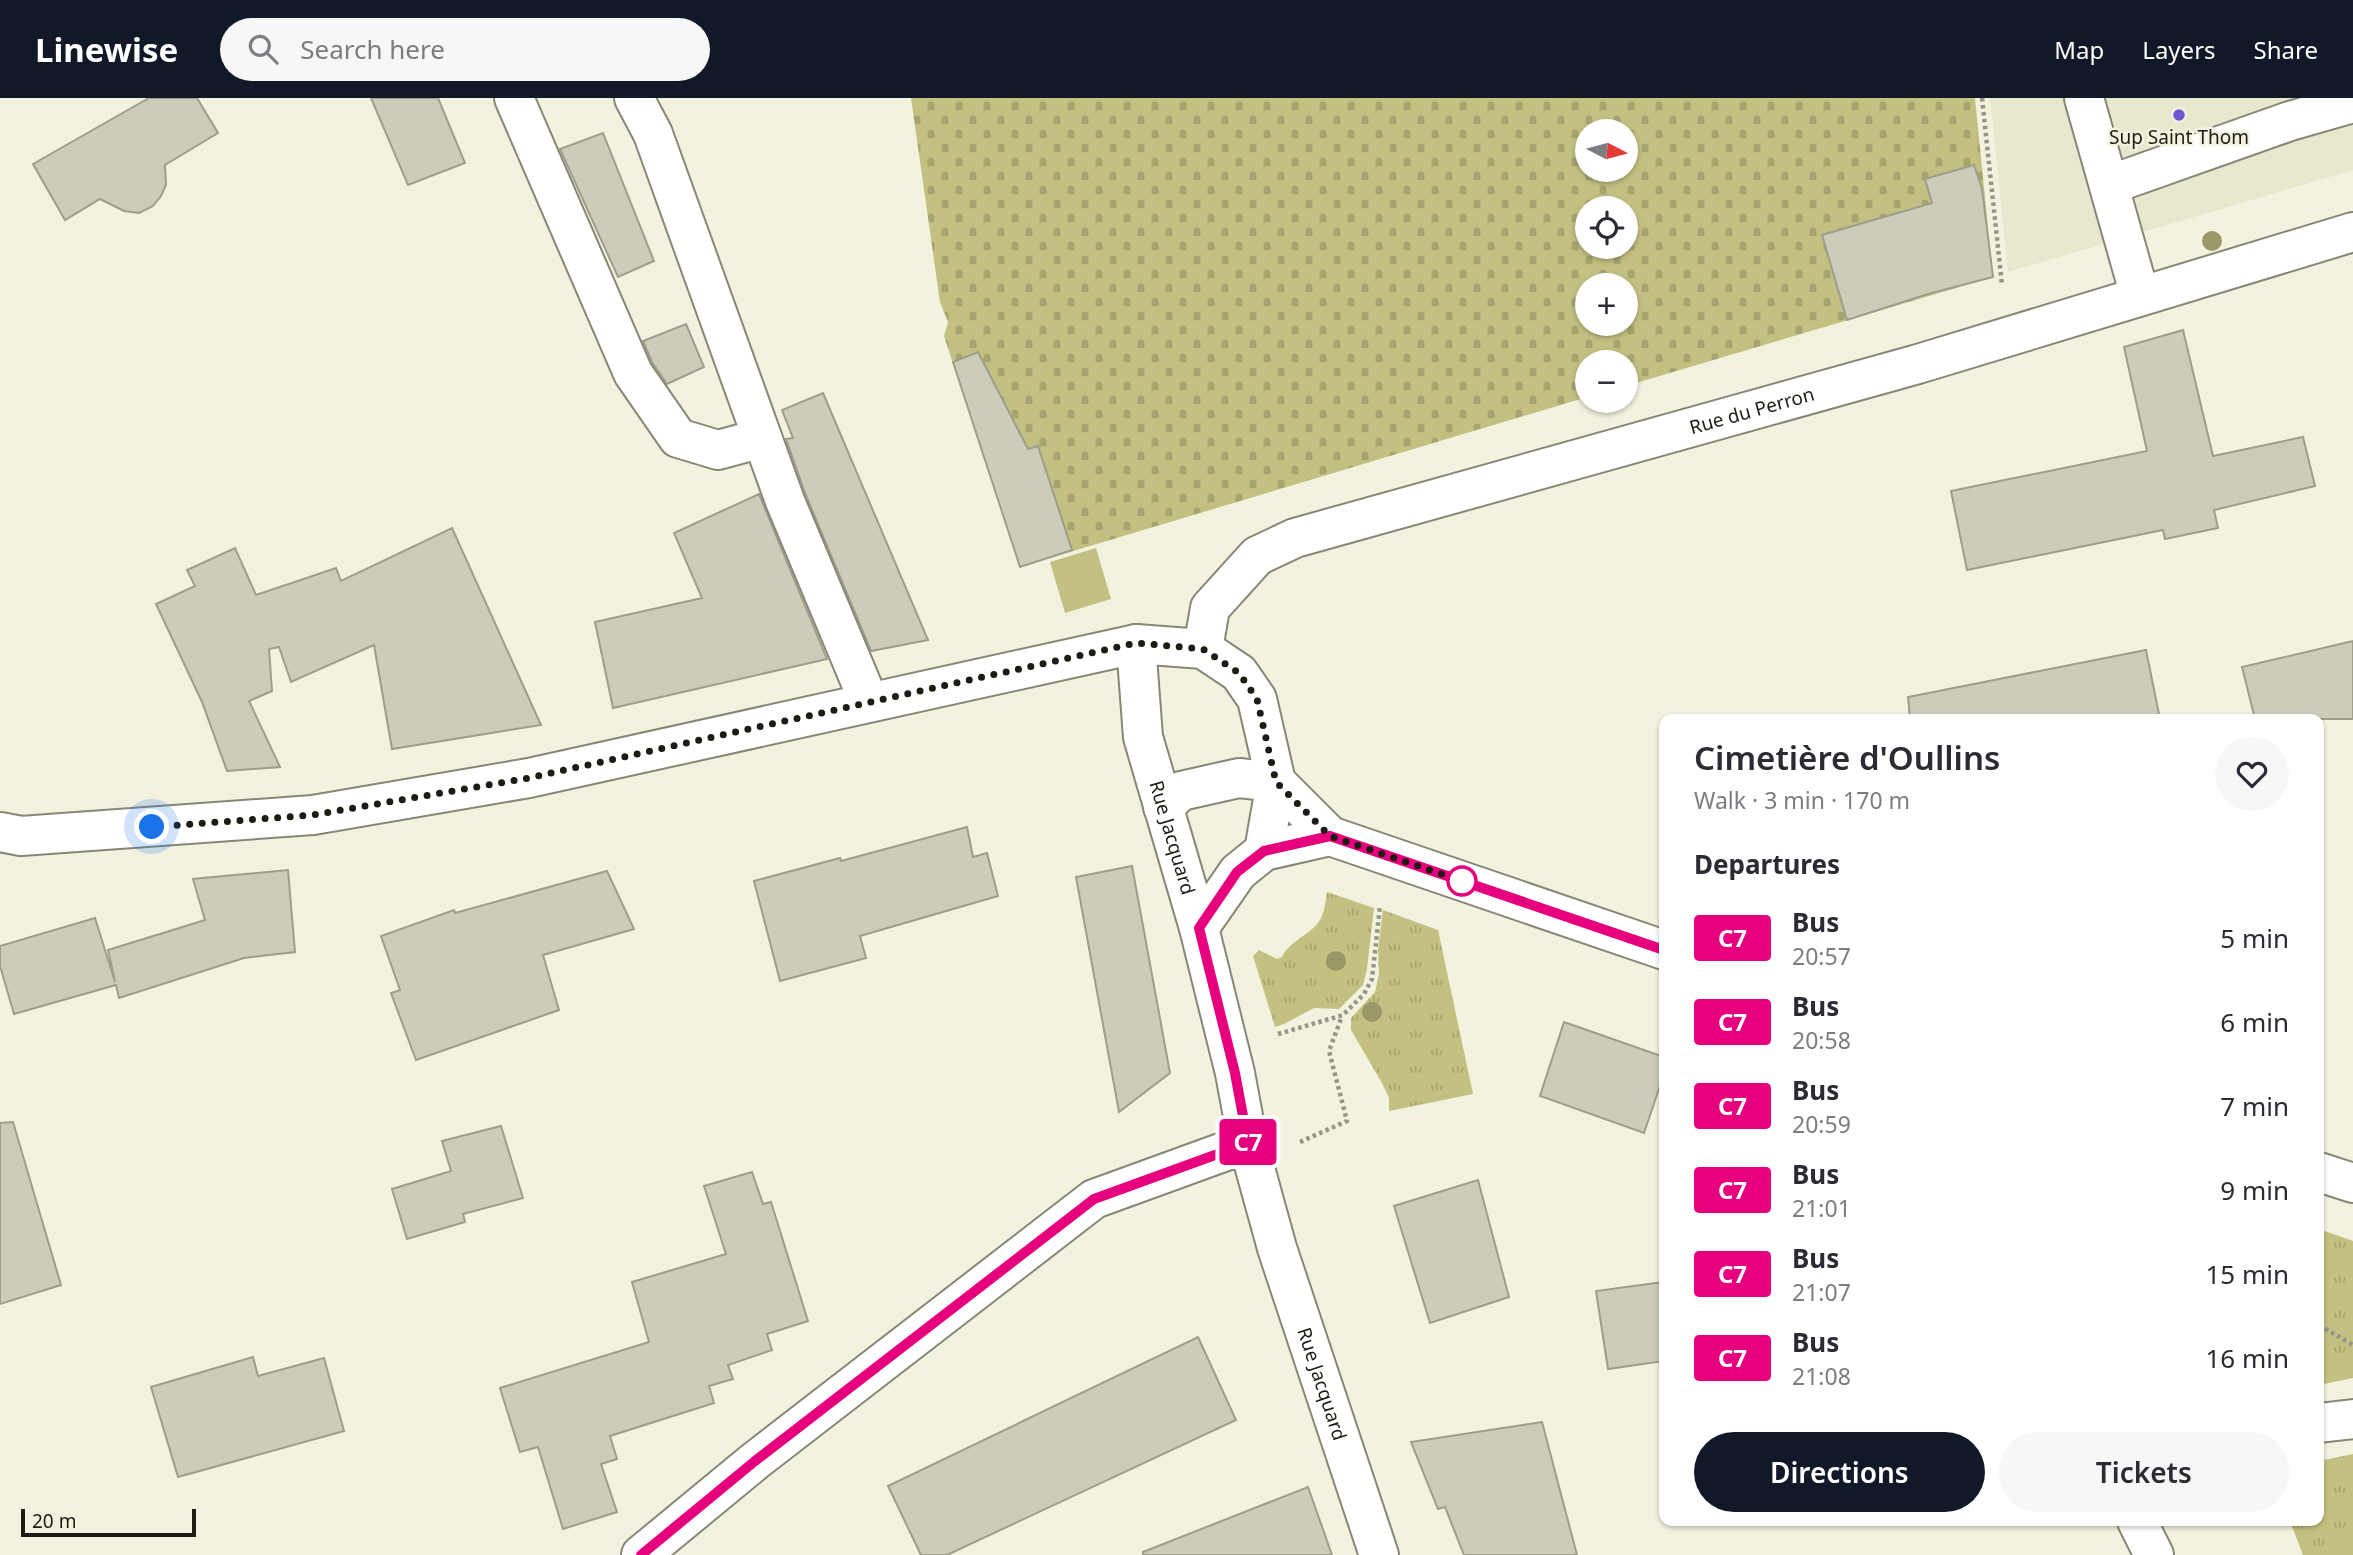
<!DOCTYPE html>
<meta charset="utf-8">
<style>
body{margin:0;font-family:"Noto Sans",sans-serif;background:#f7f7f7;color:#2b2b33;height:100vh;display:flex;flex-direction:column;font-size:26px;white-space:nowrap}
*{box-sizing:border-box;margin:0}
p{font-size:23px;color:#7c7c81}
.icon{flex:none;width:38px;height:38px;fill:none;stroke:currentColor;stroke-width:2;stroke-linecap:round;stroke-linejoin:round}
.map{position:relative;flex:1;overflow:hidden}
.sheet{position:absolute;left:1659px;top:616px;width:665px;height:812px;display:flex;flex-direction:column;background:#fff;border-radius:14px;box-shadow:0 2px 5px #0004}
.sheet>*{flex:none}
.badge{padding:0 14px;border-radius:5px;font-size:24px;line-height:46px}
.needle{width:46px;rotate:96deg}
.tools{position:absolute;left:1575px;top:21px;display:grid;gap:14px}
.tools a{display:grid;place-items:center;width:63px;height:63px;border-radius:50%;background:#fff;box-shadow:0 2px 5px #0004;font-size:35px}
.scale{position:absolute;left:21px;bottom:18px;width:175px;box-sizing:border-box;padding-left:7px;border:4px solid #1c1c15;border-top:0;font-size:19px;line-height:24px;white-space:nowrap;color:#1c1c15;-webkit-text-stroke:5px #f2f2df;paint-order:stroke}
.you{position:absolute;width:35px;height:35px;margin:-18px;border:5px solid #fff;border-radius:50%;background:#1a73e8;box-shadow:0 0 0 10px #1a73e833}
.map>.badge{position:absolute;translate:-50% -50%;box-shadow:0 0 0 4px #fff}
h2{padding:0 35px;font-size:26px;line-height:63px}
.round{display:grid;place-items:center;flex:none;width:74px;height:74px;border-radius:37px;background:#f7f7f7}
.summary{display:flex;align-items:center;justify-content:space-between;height:119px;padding:0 35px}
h1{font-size:33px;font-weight:600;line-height:52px}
.action{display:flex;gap:14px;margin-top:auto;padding:14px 35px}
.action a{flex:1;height:80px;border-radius:42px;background:#111827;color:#fff;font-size:28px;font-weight:600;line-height:80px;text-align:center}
.action a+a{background:#f7f7f7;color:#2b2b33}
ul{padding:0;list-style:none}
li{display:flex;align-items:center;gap:21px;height:84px;padding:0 35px}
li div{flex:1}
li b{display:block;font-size:26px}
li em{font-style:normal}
li .badge{min-width:77px;font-weight:700;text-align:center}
header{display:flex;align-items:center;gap:42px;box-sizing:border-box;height:98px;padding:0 35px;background:#111827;color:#fff}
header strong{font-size:33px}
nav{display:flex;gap:38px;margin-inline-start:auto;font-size:24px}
.search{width:490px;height:63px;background:#f7f7f7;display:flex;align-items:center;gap:18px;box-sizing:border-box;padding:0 24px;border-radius:38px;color:#7c7c81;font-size:26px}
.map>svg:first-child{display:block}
.built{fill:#e8e8ce}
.grass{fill:url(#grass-tufts)}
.cemetery{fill:url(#cemetery-stones);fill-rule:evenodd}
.garden{fill:#c3c181}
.building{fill:#ccccb9;stroke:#9e9e8d;stroke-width:2}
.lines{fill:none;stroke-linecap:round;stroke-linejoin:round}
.minor-casing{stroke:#878776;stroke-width:42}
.path{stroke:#959588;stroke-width:4.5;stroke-dasharray:3.5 3.5;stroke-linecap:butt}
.minor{stroke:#fff;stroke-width:38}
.tree{fill:#9a9869}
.line-casing{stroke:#fff;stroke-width:16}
.line{stroke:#e6007e;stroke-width:10}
.walk{stroke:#1c1c15;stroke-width:7;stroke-dasharray:0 12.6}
.poi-dot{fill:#6d59d3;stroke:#f2f2df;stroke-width:2.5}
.stop-dot{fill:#fff;stroke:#e6007e;stroke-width:3.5}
.labels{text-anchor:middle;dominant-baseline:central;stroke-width:5;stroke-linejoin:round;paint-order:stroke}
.poi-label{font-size:19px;fill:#1c1c15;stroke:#f2f2df}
.street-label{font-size:19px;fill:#1c1c15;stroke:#f2f2df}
</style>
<header>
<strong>Linewise</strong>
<div class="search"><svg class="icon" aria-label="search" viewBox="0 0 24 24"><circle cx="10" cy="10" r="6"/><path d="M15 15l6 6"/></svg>Search here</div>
<nav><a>Map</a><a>Layers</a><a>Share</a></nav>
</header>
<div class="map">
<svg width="2353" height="1457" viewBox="0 0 2353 1457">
<defs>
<pattern id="grass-tufts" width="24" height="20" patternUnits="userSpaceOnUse" patternTransform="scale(1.75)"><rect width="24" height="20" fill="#c3c181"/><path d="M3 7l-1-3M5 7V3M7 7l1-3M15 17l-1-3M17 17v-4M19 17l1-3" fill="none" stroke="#a7a56f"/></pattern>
<pattern id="cemetery-stones" width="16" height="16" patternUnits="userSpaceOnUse" patternTransform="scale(1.75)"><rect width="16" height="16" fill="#c3c181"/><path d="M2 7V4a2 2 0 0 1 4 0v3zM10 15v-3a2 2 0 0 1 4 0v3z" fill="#a7a56f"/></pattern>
</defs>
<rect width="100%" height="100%" fill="#f2f2df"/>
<polygon class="built" points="1990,0 2353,0 2353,72 2008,174"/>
<g class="grass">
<path d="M 1327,794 L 1374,810 L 1367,871 L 1363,887 L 1339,911 L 1314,910 L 1284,926 L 1275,929 L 1253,858 L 1259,852 L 1277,861 L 1282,859 C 1291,840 1314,837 1322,818 C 1325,810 1326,802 1327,794 Z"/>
<polygon points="1383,812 1438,832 1473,996 1389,1013 1389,1000 1382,985 1351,932 1351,920 1375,894 1379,876 1378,851"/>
<polygon points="2319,1131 2353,1143 2353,1280 2319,1287"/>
<polygon points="2353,1356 2353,1457 2303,1457 2290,1423 2319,1423 2319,1363"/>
</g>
<path class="cemetery" d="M 911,0 L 1975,0 L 1993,179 L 1626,288 L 1626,264 L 1587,264 L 1587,299 L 1020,469 L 944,238 L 948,224 L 940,204 ZM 1587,33 L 1626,33 L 1626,72 L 1587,72 ZM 1587,110 L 1626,110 L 1626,149 L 1587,149 ZM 1587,187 L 1626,187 L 1626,226 L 1587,226 Z"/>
<polygon class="garden" points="1096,450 1111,501 1065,515 1050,464"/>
<g class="building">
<polygon points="149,0 197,0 218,35 165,67 166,87 161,98 153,108 139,115 124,113 100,101 65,122 33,66"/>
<polygon points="371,0 438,0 465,65 408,87"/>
<polygon points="603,35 654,163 618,179 560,51"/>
<polygon points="1974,67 1982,91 1993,179 1928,196 1847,222 1822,137 1932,105 1925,81"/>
<polygon points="686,226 704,269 667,286 652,264 643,243"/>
<polygon points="2183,232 2213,358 2303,339 2315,388 2214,412 2218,430 2165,441 2163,432 1967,472 1951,393 2147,353 2124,249"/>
<polygon points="978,254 1028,351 1038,348 1072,452 1020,469 953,264"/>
<polygon points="823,295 928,542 871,553 805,395 786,341 793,340 782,312"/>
<polygon points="759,396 827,561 613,610 595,524 702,500 674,435"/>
<polygon points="452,430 541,627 392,651 374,547 291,584 279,549 269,551 272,593 249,603 280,669 227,673 202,604 156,506 195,488 187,472 235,450 256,497 336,470 341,483"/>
<polygon points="2353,543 2353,621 2255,621 2242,569"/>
<polygon points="2146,552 2160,621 1910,621 1908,599"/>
<polygon points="967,729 973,759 987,755 998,798 860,838 866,860 780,883 754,783 840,760 841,763"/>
<polygon points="1132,768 1170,975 1119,1014 1076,779"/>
<polygon points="288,772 295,854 244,860 119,900 116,887 14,916 0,868 0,848 95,820 115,884 108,852 205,822 193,781"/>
<polygon points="607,773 634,831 543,857 559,912 416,962 391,895 400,892 381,838 454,812 455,815"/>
<polygon points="1564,924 1664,959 1664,976 1644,1035 1540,998"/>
<polygon points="13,1024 61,1187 0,1206 0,1025"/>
<polygon points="501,1028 523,1100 463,1116 465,1124 407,1141 392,1091 451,1073 442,1043"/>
<polygon points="752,1074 763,1106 771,1104 808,1223 767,1236 772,1252 728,1267 733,1281 709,1288 714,1305 610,1338 617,1361 601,1366 617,1414 563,1431 538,1349 520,1354 500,1290 649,1244 632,1184 726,1156 704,1088"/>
<polygon points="1478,1082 1509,1199 1430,1225 1394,1108"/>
<polygon points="1664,1184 1664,1263 1608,1271 1596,1193"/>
<polygon points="1198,1239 1236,1322 947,1457 921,1457 888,1388"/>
<polygon points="253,1259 258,1278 324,1260 344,1333 178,1379 151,1289"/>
<polygon points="1542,1324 1577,1457 1464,1457 1445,1409 1438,1411 1411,1344"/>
<polygon points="1308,1389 1332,1457 1143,1457 1143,1454"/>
</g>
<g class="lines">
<defs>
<g id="minor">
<polyline points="514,0 633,275 678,340 718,352 762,340"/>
<polyline points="634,0 653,36 785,403 869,604"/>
<polyline points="2084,0 2140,198"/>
<polyline points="2109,87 2290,23 2353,5"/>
<path id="s1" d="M 1136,546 L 1143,639 L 1199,830 L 1235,975 L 1248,1045 L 1277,1150 L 1379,1457"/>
<path id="s2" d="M 1203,551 L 1210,510 L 1257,458 L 1295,440 L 1918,266 L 2353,134"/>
<polyline points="1163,709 1181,693 1239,680 1276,684 1330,738 1664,852"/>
<polyline points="0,734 21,738 313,717 529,680 1136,546 1203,551 1239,575 1257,601 1276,684 1264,753"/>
<polyline points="1199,830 1238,774 1264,753 1330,738"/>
<polyline points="2319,1074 2353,1085"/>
<polyline points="2319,1325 2353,1321"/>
<polyline points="2137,1423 2154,1457"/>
<polyline points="641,1457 755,1363 1094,1101 1248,1045"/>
</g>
</defs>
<use href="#minor" class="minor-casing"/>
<g class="path">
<polyline points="1982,0 2002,187"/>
<polyline points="1278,936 1343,917 1364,896 1372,881 1380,808"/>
<polyline points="1300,1044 1347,1023 1329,953 1342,918"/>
<polyline points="2319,1227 2353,1247"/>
</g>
<use href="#minor" class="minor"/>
</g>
<g class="tree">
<circle cx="2212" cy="143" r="10"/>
<circle cx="1336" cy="863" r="10"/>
<circle cx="1372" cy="914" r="10"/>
</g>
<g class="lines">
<defs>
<polyline id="line" points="641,1457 755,1363 1094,1101 1248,1045 1235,975 1199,830 1237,774 1264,753 1330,738 1664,852"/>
</defs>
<use href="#line" class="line-casing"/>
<use href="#line" class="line"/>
<polyline class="walk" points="152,729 313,717 529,680 1136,545 1203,551 1239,575 1257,601 1276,684 1330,738 1462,783"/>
</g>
<circle class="poi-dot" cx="2179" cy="17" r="7"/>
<circle class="stop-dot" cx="1462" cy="783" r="14"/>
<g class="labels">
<g class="poi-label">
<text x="2179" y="39">Sup Saint Thom</text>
</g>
<g class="street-label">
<text stroke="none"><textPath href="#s2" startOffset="628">Rue du Perron</textPath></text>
<text stroke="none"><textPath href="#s1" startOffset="198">Rue Jacquard</textPath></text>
<text stroke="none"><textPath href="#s1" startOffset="765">Rue Jacquard</textPath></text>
</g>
</g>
</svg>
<div class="tools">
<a><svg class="needle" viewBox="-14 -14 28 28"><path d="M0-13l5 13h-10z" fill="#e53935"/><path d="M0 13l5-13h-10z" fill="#7c7c81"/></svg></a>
<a><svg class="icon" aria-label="locate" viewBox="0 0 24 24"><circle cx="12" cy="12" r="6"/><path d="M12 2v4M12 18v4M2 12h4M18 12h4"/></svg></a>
<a>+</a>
<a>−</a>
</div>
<div class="scale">20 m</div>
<div class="you" style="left:152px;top:729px"></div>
<b class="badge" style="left:1248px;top:1044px;background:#e6007e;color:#fff">C7</b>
<section class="sheet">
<div class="summary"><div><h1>Cimetière d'Oullins</h1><p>Walk · 3 min · 170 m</p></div><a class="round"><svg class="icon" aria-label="heart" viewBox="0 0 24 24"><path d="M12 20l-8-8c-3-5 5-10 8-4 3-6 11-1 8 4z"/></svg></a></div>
<h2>Departures</h2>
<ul>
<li><span class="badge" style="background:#e6007e;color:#fff">C7</span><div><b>Bus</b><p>20:57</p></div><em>5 min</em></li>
<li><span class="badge" style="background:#e6007e;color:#fff">C7</span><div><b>Bus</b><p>20:58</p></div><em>6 min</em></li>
<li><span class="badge" style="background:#e6007e;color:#fff">C7</span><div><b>Bus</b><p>20:59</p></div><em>7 min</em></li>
<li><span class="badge" style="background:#e6007e;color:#fff">C7</span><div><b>Bus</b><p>21:01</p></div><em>9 min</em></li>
<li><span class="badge" style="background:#e6007e;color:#fff">C7</span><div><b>Bus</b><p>21:07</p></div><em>15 min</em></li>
<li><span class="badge" style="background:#e6007e;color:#fff">C7</span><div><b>Bus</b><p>21:08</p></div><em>16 min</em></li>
</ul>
<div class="action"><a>Directions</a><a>Tickets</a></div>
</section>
</div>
